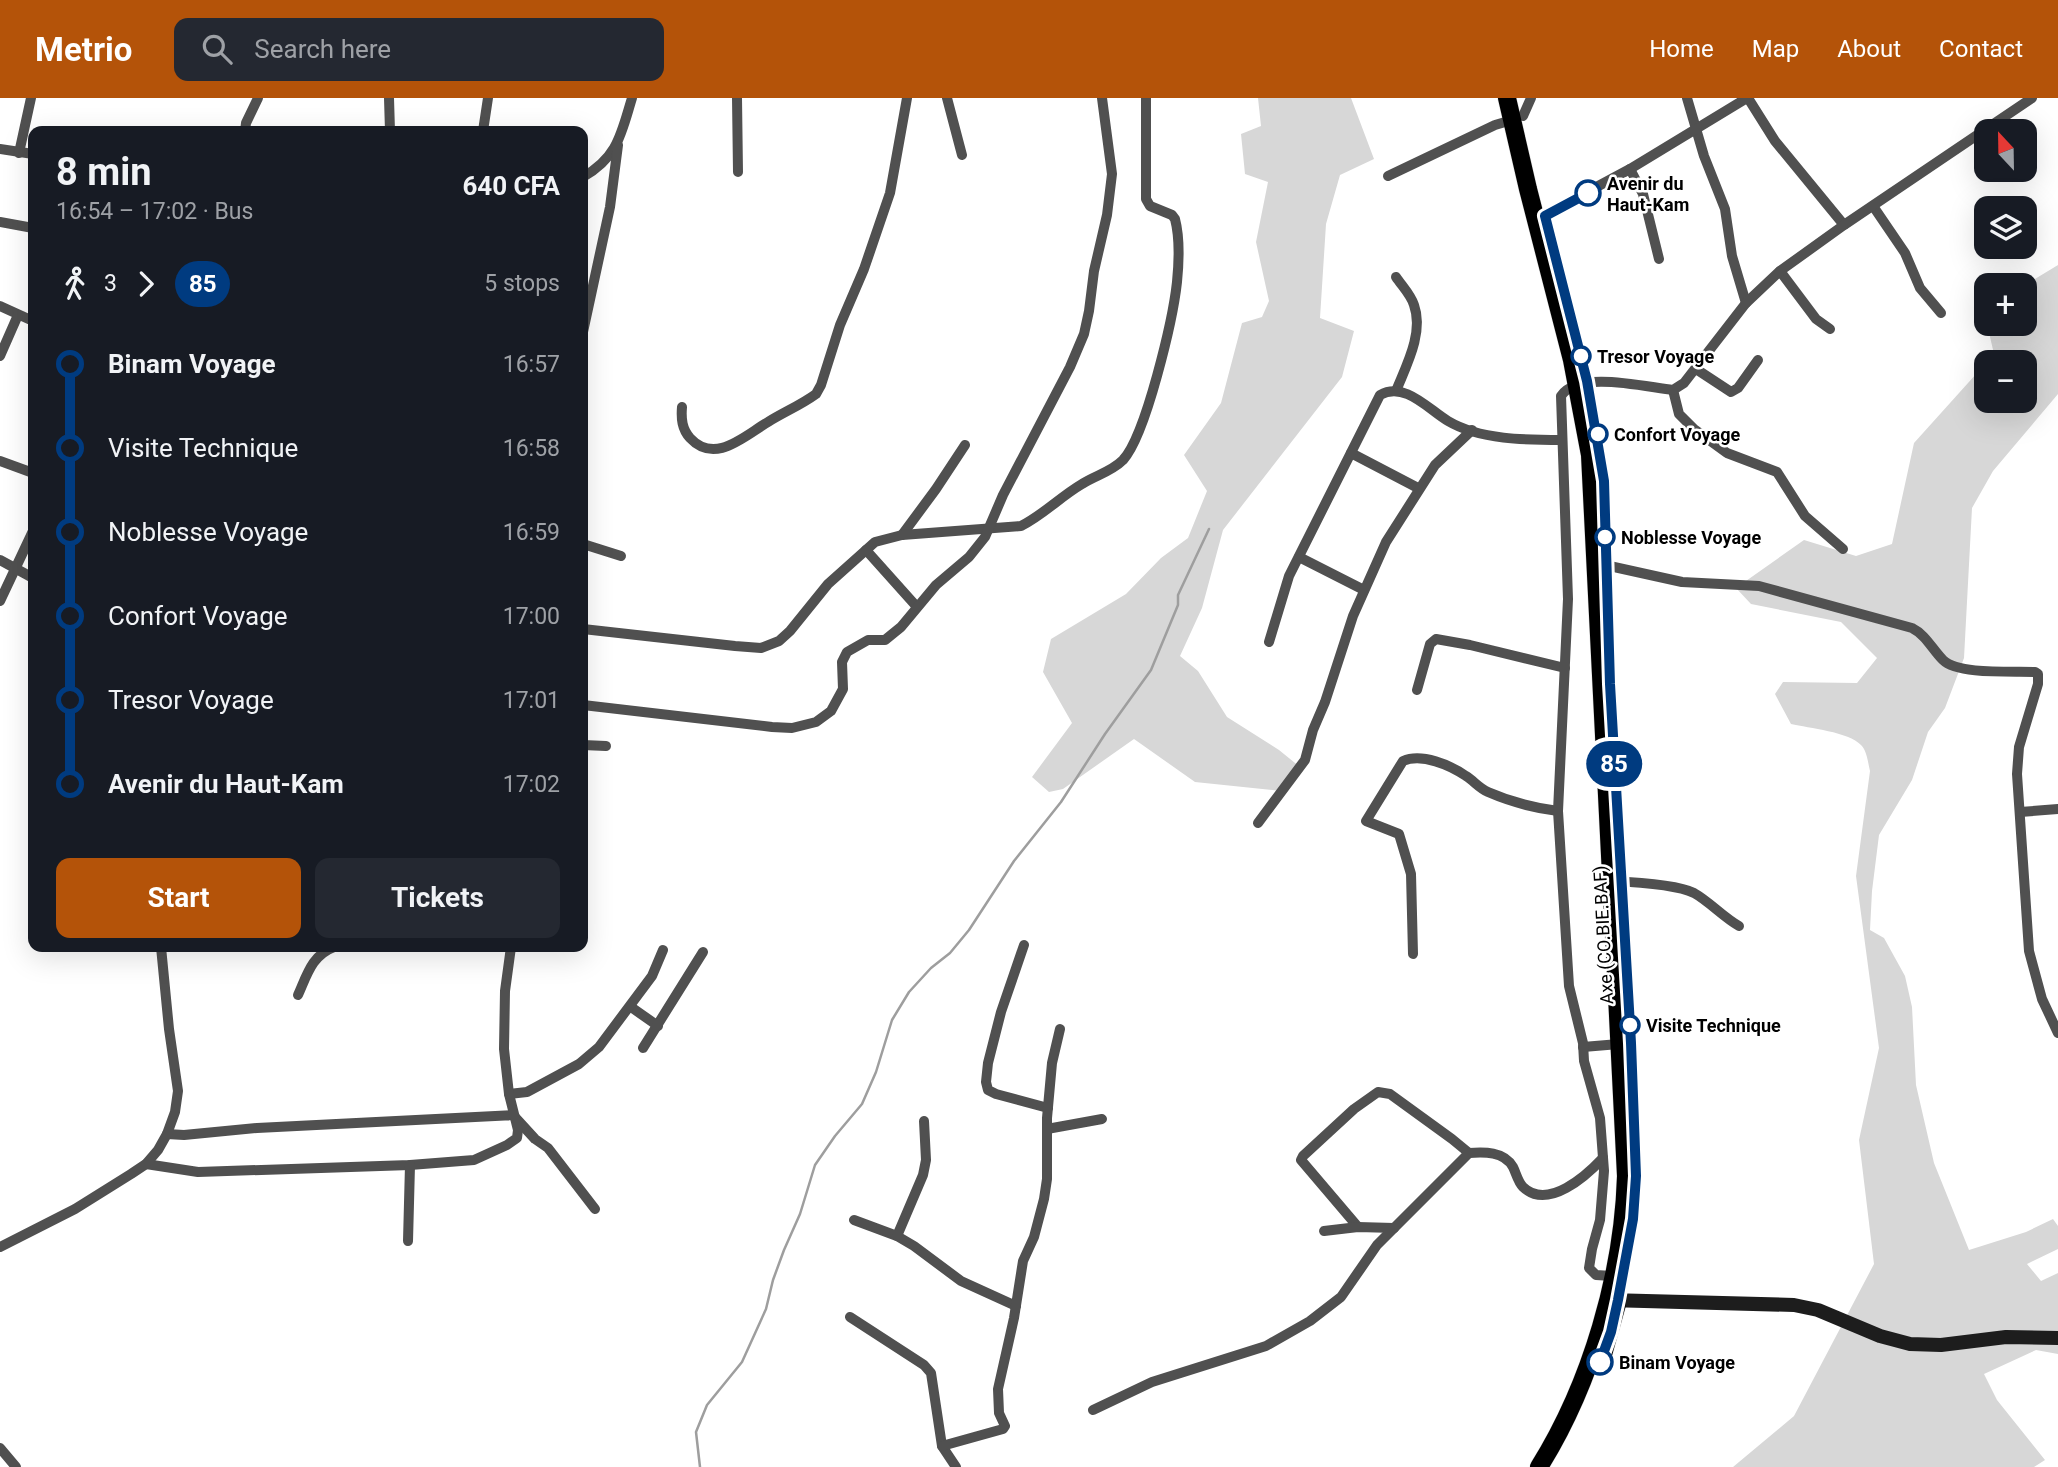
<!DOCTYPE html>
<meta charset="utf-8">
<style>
body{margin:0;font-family:Roboto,sans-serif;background:#242831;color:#f1f3f6;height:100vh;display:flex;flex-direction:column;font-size:26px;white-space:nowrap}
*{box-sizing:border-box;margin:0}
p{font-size:23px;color:#9ea1a6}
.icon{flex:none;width:38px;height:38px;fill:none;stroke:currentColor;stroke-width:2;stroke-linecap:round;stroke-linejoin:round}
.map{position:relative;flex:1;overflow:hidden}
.drawer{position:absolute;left:28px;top:28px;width:560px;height:826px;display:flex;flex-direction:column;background:#171b24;border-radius:14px;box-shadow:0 7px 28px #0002}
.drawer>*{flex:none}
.badge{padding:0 14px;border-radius:23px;font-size:24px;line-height:46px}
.needle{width:46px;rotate:338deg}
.tools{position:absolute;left:1974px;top:21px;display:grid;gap:14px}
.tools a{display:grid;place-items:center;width:63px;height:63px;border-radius:14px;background:#171b24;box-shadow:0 7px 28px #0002;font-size:35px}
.map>.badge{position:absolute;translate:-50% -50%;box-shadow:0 0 0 4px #fff}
.legs{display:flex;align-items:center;gap:10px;height:77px;padding:0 28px;font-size:23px}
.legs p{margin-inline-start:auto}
.head{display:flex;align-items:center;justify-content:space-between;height:119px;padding:0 28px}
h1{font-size:38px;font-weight:700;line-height:52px}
.action{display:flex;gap:14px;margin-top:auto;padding:14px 28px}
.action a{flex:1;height:80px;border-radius:14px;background:#b45309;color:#fff;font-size:28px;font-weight:700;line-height:80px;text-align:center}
.action a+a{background:#242831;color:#f1f3f6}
ul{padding:0 28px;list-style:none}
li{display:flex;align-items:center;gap:24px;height:84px;font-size:26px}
li i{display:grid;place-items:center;width:10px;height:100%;margin:0 9px;background:currentColor}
li i::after{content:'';width:18px;height:18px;margin:-9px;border:5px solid;border-radius:50%;background:#171b24}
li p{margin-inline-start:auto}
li:first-child i{background:linear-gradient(#0000 50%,currentColor 0)}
li:last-child i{background:linear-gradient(currentColor 50%,#0000 0)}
header{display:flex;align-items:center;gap:42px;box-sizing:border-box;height:98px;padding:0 35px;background:#b45309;color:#fff}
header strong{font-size:33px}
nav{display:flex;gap:38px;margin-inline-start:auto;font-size:24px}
.search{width:490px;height:63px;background:#242831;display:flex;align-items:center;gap:18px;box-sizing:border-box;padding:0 24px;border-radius:14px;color:#9ea1a6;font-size:26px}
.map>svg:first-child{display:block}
.green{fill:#d7d7d7}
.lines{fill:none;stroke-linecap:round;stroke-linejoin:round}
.stream{stroke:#9e9e9e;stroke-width:2.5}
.highway-casing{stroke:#dbdbdb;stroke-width:19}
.street{stroke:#505050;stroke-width:10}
.secondary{stroke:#1d1d1d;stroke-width:14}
.highway{stroke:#000;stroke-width:18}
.line-1-casing{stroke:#fff;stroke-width:16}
.line-1{stroke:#003b80;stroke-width:10}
.stop-1-dot{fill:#fff;stroke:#003b80;stroke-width:3.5}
.labels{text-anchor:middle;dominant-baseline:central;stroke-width:5;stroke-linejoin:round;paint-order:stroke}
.stop-label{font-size:18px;font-weight:bold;fill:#000;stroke:#fff;text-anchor:start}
.street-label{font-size:18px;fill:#000;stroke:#fff}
</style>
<header>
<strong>Metrio</strong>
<div class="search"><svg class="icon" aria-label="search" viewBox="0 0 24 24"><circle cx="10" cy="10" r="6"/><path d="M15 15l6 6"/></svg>Search here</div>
<nav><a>Home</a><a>Map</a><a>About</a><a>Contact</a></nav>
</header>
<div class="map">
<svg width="2058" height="1369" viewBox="0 0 2058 1369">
<rect width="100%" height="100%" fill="#fff"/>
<g class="green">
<polygon points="1258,0 1351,0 1374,61 1340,77 1326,126 1320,220 1354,233 1342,279 1223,432 1202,510 1180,558 1198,573 1227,619 1279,652 1300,669 1281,693 1195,684 1134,641 1063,691 1049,694 1032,679 1072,625 1043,574 1051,541 1126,496 1161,460 1188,440 1207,393 1184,357 1221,305 1242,225 1262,219 1269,203 1256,144 1268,84 1245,76 1241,36 1261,28"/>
<path d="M 2058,167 L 2058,296 L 1993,373 L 1972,410 L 1964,560 L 1945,610 L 1928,634 L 1912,682 L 1879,737 L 1872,793 L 1870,832 L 1884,840 L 1905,878 L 1912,909 L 1916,987 L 1934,1065 L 1969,1152 L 2026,1134 L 2053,1121 L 2058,1128 L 2058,1151 L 2027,1166 L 2041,1183 L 2058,1175 L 2058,1256 L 2036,1252 L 1984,1276 L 1997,1302 L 2045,1362 L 2034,1369 L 1733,1369 L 1794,1318 L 1874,1166 L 1859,1042 L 1879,950 L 1856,778 L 1870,673 C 1868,665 1867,653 1861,647 C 1849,634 1809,630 1791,626 L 1775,596 L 1783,584 L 1857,585 L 1877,560 L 1841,524 L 1751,506 L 1736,490 L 1804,442 L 1856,458 L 1892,446 L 1914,345 L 1986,265 L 1986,303 L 2025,303 L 2025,264 L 1987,264 L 1994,256 L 1987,226 L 2025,226 L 2025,187 Z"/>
</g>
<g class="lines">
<polyline class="stream" points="700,1369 696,1334 707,1307 742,1264 766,1211 773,1182 784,1152 800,1116 815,1067 835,1038 862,1006 876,974 892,922 909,894 931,870 950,855 969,832 1014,763 1061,704 1105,636 1151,572 1178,507 1178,497 1209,431"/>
<defs>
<g id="highway">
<path d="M 1507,0 L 1528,91 L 1572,262 L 1590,357 L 1626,1078 C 1623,1176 1591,1286 1539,1369"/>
<polyline points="1602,1260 1617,1206"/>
</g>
</defs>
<use href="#highway" class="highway-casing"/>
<g class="street">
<polyline points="389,0 390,33"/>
<polyline points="737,0 738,74"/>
<polyline points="947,0 962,57"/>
<polyline points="1687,0 1704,58 1725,111 1732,158 1746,205"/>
<polyline points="1748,0 1775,43 1844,127"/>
<polyline points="1523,18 1531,0"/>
<polyline points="245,33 246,25 258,0"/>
<polyline points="483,33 488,0"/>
<polyline points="0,51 33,56"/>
<polyline points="19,55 31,0"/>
<polyline points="1630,71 1643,96 1659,161"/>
<polyline points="1388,78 1495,27 1512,22"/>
<path d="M 583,79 C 618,59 621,36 632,0"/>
<polyline points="1873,108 1905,155 1920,190 1941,215"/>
<polyline points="1535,122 1630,71 1747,0"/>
<polyline points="0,124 33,130"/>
<polyline points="1780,173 1816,221 1830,231"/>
<polyline points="0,208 33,223"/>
<polyline points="583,234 610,109 618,47"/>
<polyline points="0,258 18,217"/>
<polyline points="1696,271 1731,294 1738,290 1758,262"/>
<polyline points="1673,292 1679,316 1694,331 1727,355 1777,374 1805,418 1843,451"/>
<path d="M 1396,293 C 1406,268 1424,235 1414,207 C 1411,197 1402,188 1396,179"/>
<path d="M 682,309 C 681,321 682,331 690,340 C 715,367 744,338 768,324 C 784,314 801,307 816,296 L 821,287 L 840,227 L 864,171 L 890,95 L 907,0"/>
<polyline points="1351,355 1418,390"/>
<polyline points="0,363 33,375"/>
<polyline points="902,437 936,391 965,347"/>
<polyline points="583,446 621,458"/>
<polyline points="866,452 917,509"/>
<polyline points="1299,459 1364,492"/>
<polyline points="0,462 33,480"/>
<path d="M 1605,467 L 1682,484 L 1759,488 L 1912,530 C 1926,537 1932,551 1943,562 C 1958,577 2013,573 2035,574 L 2038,576 L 2038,586 L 2019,649 L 2017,676 L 2029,853 L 2042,901 L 2058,935"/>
<polyline points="0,503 33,433"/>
<path d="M 583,531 L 735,548 L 761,550 L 779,543 L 790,533 L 828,486 L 875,444 L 902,437 L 1021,428 C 1043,417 1060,399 1082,386 C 1096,377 1111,374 1123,362 C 1146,337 1173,221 1177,184 C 1179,164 1180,140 1175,121 L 1172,117 L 1150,108 L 1146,101 L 1146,0"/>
<path d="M 1269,544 L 1289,478 L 1380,297 C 1405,283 1429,312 1448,323 C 1480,342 1526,342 1562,342"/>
<polyline points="1417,592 1430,546 1436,541 1470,547 1565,570"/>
<polyline points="583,607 772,629 792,630 816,624 831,613 843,591 842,564 847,554 868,542 885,542 901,529 936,487 969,459 985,439 1003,397 1070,269 1084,236 1089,213 1094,173 1107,117 1112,76 1102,0"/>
<polyline points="583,647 606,648"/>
<polyline points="2020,714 2058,711"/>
<polyline points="1258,725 1305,662 1313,632 1325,604 1353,518 1386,444 1435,367 1472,332"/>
<path d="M 1611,783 C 1632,784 1676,786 1694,795 C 1710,804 1723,819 1739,828"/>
<polyline points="1024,847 1001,914 988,965 986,984 988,992 996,996 1048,1010"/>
<path d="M 1413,856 L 1411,776 L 1399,736 L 1366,723 L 1403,663 C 1422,655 1450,667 1466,678 C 1474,683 1479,690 1488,694 C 1511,704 1534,710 1558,713"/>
<path d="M 298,897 C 307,877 312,857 334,849"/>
<polyline points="631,909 658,928"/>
<polyline points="1583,949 1631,945"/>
<polyline points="643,950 703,854"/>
<polyline points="509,996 527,994 579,966 599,949 652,878 663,852"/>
<polyline points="1047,1031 1102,1021"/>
<polyline points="167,1036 184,1037 257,1030 513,1017 535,1041 548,1050 595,1111"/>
<polyline points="146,1066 198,1074 410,1067 474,1062 507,1047 517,1040 518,1032 509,996 504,951 505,893 511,849"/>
<polyline points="854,1122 897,1138 914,1148 961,1183 1016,1208"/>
<polyline points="1358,1129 1301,1062 1303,1058 1354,1011 1378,994 1390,996 1452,1041 1469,1055"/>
<polyline points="1324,1133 1358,1129 1394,1130"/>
<polyline points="897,1138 923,1077 926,1062 924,1023"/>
<polyline points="408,1143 410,1067"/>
<polyline points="0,1149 75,1111 131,1076 146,1066 158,1052 167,1036 175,1014 178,993 169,931 161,849"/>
<path d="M 1612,1178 L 1596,1177 L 1589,1170 L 1592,1151 L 1600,1122 L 1604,1073 L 1600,1020 L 1584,963 L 1583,945 L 1569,888 L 1558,713 L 1568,501 L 1561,298 C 1578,272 1645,289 1673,292 L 1684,285 L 1746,205 L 1780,173 L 1844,127 L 2032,0"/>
<polyline points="850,1219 924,1267 931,1275 942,1348 956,1369"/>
<path d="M 1093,1312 L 1152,1284 L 1266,1248 L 1310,1223 L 1341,1199 L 1377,1147 L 1469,1055 C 1484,1054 1504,1053 1513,1069 C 1516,1075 1518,1084 1523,1089 C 1548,1113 1587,1077 1603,1060"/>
<polyline points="942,1348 1003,1331 1005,1328 999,1315 998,1291 1014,1220 1023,1163 1034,1139 1044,1101 1047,1081 1047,1020 1052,965 1060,931"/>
<polyline points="0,1350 16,1369"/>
</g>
<polyline class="secondary" points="1608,1202 1794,1207 1818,1212 1880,1238 1910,1246 1941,1247 2006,1239 2058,1240"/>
<use href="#highway" class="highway"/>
</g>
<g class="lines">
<defs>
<polyline id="line-1" points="1588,95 1545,118 1587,283 1604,383 1610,586 1631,945 1636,1078 1633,1121 1618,1202 1611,1234 1600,1264"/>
</defs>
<use href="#line-1" class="line-1-casing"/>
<use href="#line-1" class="line-1"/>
</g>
<g class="stop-1-dot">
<circle cx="1588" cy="95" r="12"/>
<circle cx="1581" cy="258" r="9"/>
<circle cx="1598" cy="336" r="9"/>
<circle cx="1605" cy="439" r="9"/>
<circle cx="1630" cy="927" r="9"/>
<circle cx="1600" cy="1264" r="12"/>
</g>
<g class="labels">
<g class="stop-label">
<text x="1607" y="85">Avenir du<tspan x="1607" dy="21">Haut-Kam</tspan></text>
<text x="1597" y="258">Tresor Voyage</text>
<text x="1614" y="336">Confort Voyage</text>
<text x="1621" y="439">Noblesse Voyage</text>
<text x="1646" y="927">Visite Technique</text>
<text x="1619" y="1264">Binam Voyage</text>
</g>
<g class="street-label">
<text transform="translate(1603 837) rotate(-93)">Axe (CO.BIE.BAF)</text>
</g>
</g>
</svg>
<div class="tools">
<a><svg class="needle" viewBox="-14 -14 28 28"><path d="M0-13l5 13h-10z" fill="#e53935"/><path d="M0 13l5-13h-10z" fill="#9ea1a6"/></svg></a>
<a><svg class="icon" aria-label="layers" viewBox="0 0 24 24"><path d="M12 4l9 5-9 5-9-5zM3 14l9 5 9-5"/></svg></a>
<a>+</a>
<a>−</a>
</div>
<b class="badge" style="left:1614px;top:666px;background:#003b80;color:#fff">85</b>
<section class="drawer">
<div class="head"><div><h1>8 min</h1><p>16:54 – 17:02 · Bus</p></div><b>640 CFA</b></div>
<div class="legs"><svg class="icon" aria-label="walk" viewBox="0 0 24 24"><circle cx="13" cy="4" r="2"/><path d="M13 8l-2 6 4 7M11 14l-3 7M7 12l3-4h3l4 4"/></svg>3<svg class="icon" aria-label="forward" viewBox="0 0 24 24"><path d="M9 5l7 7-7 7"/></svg><b class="badge" style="background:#003b80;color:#fff">85</b><p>5 stops</p></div>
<ul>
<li><i style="color:#003b80"></i><b>Binam Voyage</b><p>16:57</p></li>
<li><i style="color:#003b80"></i><span>Visite Technique</span><p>16:58</p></li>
<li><i style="color:#003b80"></i><span>Noblesse Voyage</span><p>16:59</p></li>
<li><i style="color:#003b80"></i><span>Confort Voyage</span><p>17:00</p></li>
<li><i style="color:#003b80"></i><span>Tresor Voyage</span><p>17:01</p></li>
<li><i style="color:#003b80"></i><b>Avenir du Haut-Kam</b><p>17:02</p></li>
</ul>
<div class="action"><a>Start</a><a>Tickets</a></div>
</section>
</div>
